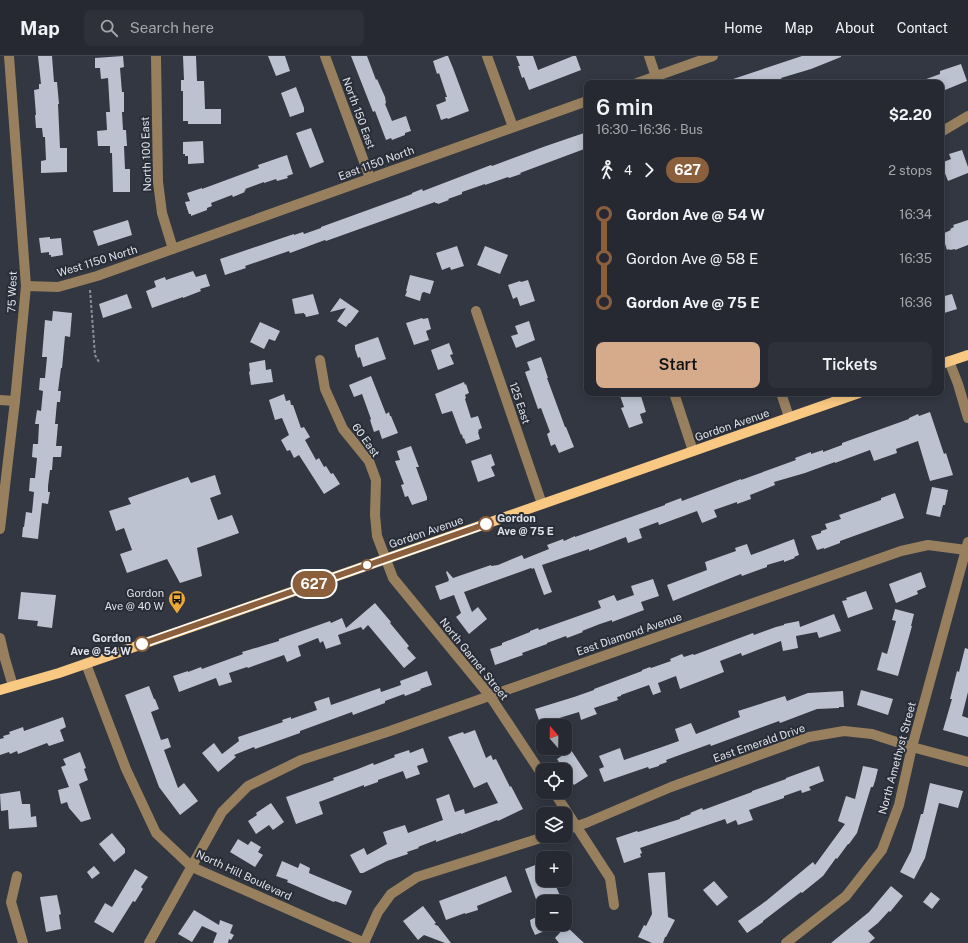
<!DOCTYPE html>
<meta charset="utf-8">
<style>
body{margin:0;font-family:"Public Sans",sans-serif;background:#2e313a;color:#f1f3f6;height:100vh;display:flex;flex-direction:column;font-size:15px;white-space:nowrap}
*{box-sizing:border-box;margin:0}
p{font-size:13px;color:#a4a6ac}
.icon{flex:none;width:22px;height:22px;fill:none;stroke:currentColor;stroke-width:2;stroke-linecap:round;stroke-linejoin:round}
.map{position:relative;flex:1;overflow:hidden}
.details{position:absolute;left:584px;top:24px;width:360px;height:316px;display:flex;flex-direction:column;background:#262932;border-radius:8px;box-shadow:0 2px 10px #0003,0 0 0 1px #42454d}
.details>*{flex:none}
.badge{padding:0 8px;border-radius:13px;font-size:14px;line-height:26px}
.needle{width:26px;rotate:340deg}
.buttons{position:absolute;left:536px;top:663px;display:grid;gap:8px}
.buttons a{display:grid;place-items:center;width:36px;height:36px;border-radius:8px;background:#262932;box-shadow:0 2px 10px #0003,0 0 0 1px #42454d;font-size:20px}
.map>.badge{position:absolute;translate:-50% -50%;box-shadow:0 0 0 2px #fff}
.legs{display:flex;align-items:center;gap:6px;height:44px;padding:0 12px;font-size:13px}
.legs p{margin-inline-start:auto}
.head{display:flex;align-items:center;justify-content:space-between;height:68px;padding:0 12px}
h1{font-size:22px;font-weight:600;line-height:30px}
.action{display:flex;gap:8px;margin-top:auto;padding:8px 12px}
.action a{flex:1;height:46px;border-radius:8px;background:#d6ab8b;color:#111;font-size:16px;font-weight:600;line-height:46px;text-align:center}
.action a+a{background:#2e313a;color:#f1f3f6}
ul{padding:0 12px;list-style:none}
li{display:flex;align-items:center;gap:14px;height:44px;font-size:15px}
li i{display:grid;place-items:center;width:6px;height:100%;margin:0 5px;background:currentColor}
li i::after{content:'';width:10px;height:10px;margin:-5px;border:3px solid;border-radius:50%;background:#262932}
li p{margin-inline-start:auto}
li:first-child i{background:linear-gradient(#0000 50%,currentColor 0)}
li:last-child i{background:linear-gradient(currentColor 50%,#0000 0)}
header{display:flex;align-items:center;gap:24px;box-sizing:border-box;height:56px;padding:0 20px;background:#262932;border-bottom:1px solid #42454d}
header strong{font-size:19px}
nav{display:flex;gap:22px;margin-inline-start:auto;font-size:14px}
.search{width:280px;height:36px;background:#2e313a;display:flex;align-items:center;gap:10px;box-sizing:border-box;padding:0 14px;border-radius:8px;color:#a4a6ac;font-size:15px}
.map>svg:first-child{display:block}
.building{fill:#bcc2d0}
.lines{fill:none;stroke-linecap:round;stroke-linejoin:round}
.path{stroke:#8b8f98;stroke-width:2;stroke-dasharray:3 2;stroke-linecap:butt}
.minor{stroke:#98805f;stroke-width:10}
.major{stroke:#f9c882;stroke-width:10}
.line-1-casing{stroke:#fff;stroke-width:9}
.line-1{stroke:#8b5e3c;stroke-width:6}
.stop-1-dot{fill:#fff;stroke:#8b5e3c;stroke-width:2}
.labels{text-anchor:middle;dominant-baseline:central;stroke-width:4;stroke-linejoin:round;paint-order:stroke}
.street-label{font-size:11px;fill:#dee1e8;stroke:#282d37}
.stop-label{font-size:11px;font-weight:bold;fill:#dee1e8;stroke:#282d37;text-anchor:start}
.poi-label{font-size:11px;fill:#dee1e8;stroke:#282d37;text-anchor:end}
</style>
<header>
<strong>Map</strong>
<div class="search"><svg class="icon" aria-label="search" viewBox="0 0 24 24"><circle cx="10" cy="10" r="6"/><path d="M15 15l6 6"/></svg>Search here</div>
<nav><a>Home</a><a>Map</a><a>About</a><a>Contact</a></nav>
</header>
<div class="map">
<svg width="968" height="887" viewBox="0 0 968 887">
<rect width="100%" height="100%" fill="#323742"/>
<g class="building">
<polygon points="38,0 52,0 54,26 57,26 59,48 58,48 60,92 67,92 67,116 41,117 41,105 46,104 45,81 43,81 42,72 36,72 35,59 36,59 34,34 39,33 39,28 41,28"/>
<polygon points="123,0 124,11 120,12 122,36 124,36 124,56 122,56 123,74 126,74 127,90 124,90 125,113 130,113 130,136 113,136 112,97 110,97 110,90 98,90 97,75 107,74 106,56 110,56 108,22 101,23 100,12 95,12 95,2"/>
<polygon points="183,0 196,0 197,25 204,25 205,53 221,53 221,68 188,68 188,65 183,65 183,35 181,35 181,24 184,24"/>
<polygon points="268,0 285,0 290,15 276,20"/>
<polygon points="351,0 367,0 376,24 377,23 385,41 386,47 385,48 392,65 406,60 411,75 405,77 405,79 392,84 391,82 386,84 375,55 373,56"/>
<polygon points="446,0 448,0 453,12 469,55 448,63 447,62 441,64 436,49 446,45 445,41 447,41 439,17 437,18 433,5"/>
<polygon points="516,0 533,0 538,14 573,0 576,0 581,14 529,34 524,21 522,22 518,10 520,10"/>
<polygon points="802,0 841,0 841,1 811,13 781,22 782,24 772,27 727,27 727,25"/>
<polygon points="961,8 967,25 945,34 945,31 941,33 941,27 918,27 918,26 940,18 940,15"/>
<polygon points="296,31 304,52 304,56 290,61 281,37"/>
<polygon points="311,72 324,106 310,112 296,77"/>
<polygon points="587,76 587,92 520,117 521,118 509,122 508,121 485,129 485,128 462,136 462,138 448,143 449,144 438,148 437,147 435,147 435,146 326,185 325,184 290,197 289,195 245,210 246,212 225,219 220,203 294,178 294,179 303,176 304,178 321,172 321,171 412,138 412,137 422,133 423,135 491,109 492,110 546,90"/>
<polygon points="203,85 204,107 188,108 188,100 185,100 185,98 183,98 183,86"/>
<polygon points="962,94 968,111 968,117 948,125 941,107 951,103 949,98"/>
<polygon points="287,99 293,118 287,120 288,122 277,125 276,123 264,127 264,126 245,133 246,134 244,135 245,136 233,141 232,139 211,147 212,150 207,152 207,154 191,160 191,158 189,158 185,146 190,145 187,137 202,132 202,133 259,112 258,109"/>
<polygon points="128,164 132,179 98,190 93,175"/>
<polygon points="968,164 968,189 955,194 955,193 950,194 949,193 947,194 942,178 951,174 950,173 954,171 953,169"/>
<polygon points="50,181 50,183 61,182 63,199 51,201 51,199 49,199 49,196 41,197 39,182"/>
<polygon points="457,190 464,210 451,214 450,211 442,214 436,197"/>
<polygon points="485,190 508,199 500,218 477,209"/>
<polygon points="193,215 196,221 206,218 210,230 200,233 201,235 183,242 183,241 152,252 146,235 156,231 154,225 165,221 166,224"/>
<polygon points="410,219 434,225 430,238 424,236 422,237 420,245 405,240 407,235 406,235"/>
<polygon points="528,224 535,245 520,250 517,241 513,243 508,229 520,225 521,226"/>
<polygon points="127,238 132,252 103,262 99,248"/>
<polygon points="313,238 319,258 306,261 305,258 304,258 304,257 295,258 292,243"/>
<polygon points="952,238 957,253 941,258 941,241"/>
<polygon points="340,242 359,255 350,267 349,267 346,271 337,265 346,252 330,256"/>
<polygon points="53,255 72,257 70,281 65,280 62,312 61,312 58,335 61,335 60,346 57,346 55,368 58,368 56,390 62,390 61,401 53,401 52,414 50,414 48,430 48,436 50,436 48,448 42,447 38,483 22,481 23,471 24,471 26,456 32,457 34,436 29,435 30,422 35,422 37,402 32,401 33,388 38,388 39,368 35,368 37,354 41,355 43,335 39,334 40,322 45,322 47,301 42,301 45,264 52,265"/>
<polygon points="422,262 423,263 428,262 431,273 426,275 429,284 414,289 406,267"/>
<polygon points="529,265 535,284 516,292 511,280 518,278 515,270"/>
<polygon points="260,266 280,275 275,285 269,283 264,293 250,286"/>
<polygon points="378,281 386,303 363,311 360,301 358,302 355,293 355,289"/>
<polygon points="449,287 453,298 450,299 454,308 438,314 431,294"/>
<polygon points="541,301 548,322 547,322 565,371 566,371 574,391 559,397 555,388 551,390 547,378 550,376 541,352 538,353 525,316 530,314 527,306"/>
<polygon points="265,304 266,314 271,313 273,326 251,329 249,316 250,315 249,307"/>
<polygon points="371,320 386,358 389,356 390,360 391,360 398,377 382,383 379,374 374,376 370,364 371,363 362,338 354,341 349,329"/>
<polygon points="464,326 465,329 466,328 469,337 465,339 466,342 465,343 471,362 478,360 482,372 478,374 479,375 478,376 480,383 466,388 464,382 463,383 462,378 461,379 452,355 442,358 435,338"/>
<polygon points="619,337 640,337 646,356 640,358 643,367 629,372 621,352 624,351"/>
<polygon points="284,338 286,345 290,344 291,349 293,349 301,372 304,371 310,381 305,384 316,404 319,402 324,411 326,410 331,418 333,417 340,428 324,438 299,399 294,402 290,394 287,395 281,384 289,379 282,362 275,364 269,344"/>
<polygon points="930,356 944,398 946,397 953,419 930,425 918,385 896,393 897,397 874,405 870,394 835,407 835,406 805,417 774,426 775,429 750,439 751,443 737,448 737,446 714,454 717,461 702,467 697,455 659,469 658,466 639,473 642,482 628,487 626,481 589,495 589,493 542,509 552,536 544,539 534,512 532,513 531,512 467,535 464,536 472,556 478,551 487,563 469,578 456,561 461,557 454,539 440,544 435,530 449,525 448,524 449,524 446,516 447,515 453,522 491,509 491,510 498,509 522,499 524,503 549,493 547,489 563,483 564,485 575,480 575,481 665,449 665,448 681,442 682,445 741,423 741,424 796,404 795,402 811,396 811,398 823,394 823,396 842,389 842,387 909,363 909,362 918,358 919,360"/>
<polygon points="411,390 419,411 416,411 427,441 427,444 412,449 408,440 405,441 401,429 404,428 395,405 400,404 397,395"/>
<polygon points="491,398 495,409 491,411 495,420 478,426 471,405"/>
<polygon points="215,419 221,438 210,442 218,464 232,459 239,477 197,492 202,520 180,527 167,503 127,517 120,498 132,494 124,472 116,475 109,455 131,448 128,442 188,421 191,427"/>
<polygon points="932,431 948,434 945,449 943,449 940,461 926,458"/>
<polygon points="895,437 904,462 840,485 840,487 824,493 824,492 817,494 811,480 821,477 821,475 827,473 825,468 841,463 839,459 881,444 881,442"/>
<polygon points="794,483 799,499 794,501 795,502 784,506 784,504 767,509 767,511 742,520 741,518 673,545 667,529 707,514 705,506 736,495 735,492 747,488 751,499"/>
<polygon points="921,516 926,531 917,535 918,538 896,547 889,528"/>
<polygon points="653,523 659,540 641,546 644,554 612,566 612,564 600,568 582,575 583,576 567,582 566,580 547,587 547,588 522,597 523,599 495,609 490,593 502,589 502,587 530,576 530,575 538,572 539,574 553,569 601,552 598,545 614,539 617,545 634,539 631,530"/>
<polygon points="866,535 873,553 848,562 842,545 847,544 846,542"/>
<polygon points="21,536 56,539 52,572 37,570 38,565 18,563"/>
<polygon points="375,547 391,566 390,567 409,590 407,592 416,602 404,612 368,569 363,574 361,571 338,579 341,588 326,593 323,585 320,587 318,582 298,590 301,600 287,606 284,599 248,612 247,611 229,617 232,626 219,630 216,622 179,636 173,620 188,615 188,616 201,611 202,613 243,598 242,596 279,585 279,583 330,565 331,567 342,562 346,572"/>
<polygon points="895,553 914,558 911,570 912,570 898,620 877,614 882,596 887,598 896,565 892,564"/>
<polygon points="834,558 841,575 819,582 817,576 796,580 798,592 783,595 781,585 742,600 741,597 720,605 724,616 680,633 676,620 658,627 661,636 653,639 649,629 621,639 621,640 617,641 618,644 594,652 597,658 581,664 579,656 556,663 559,670 541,670 535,653 574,641 594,634 594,633 642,615 642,614 650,611 651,612 671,605 670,603 682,598 684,601 693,598 694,599 753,577 754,579 776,571 784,569 784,568 799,565 800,571"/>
<polygon points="965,592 968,593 968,636 962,660 968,662 968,681 943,674 952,643 950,643 957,615 959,616"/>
<polygon points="427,615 432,629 420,633 421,634 405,640 404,638 385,645 385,647 353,659 352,656 300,675 300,677 255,693 254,691 234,699 236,701 218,716 202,697 214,687 222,698 239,685 238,681 283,666 282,664 291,661 291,663 317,654 314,646 329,641 331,649 380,632 381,636 401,629 400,625"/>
<polygon points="149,630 154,643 155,643 159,653 151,656 161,684 168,682 171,691 164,694 178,732 184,727 198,745 180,759 159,731 125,639"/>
<polygon points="861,634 893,643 888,659 857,649"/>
<polygon points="843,635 844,651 839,651 839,652 817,653 780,667 779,665 711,690 710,688 666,704 667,706 659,709 659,710 649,713 648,711 639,714 604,726 599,713 604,711 599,700 620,692 624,704 662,691 679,685 675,673 691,667 696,678 740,661 738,655 785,640 787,645 808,637"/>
<polygon points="63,661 66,671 60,674 64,685 49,690 47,687 18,698 17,695 10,698 9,696 0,699 0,683 4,682 3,680 10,678 9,676 23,671 24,675"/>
<polygon points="475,674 486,702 491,699 493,704 496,703 510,731 511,730 523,753 498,765 497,764 461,778 461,777 436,786 436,784 418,791 419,792 407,796 408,798 387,805 363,817 360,817 350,799 364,792 367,799 387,788 383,776 405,769 408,777 443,764 436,743 449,738 455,756 464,753 465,758 498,747 487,726 474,732 448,681 463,676 464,678"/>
<polygon points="423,692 428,706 417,710 420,718 406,723 403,715 378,724 378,726 364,731 364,729 319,746 323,758 296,768 286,741 334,724 333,722 358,713 373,707 374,709 395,701 394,699 409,694 410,697"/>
<polygon points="571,694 588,720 574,729 565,716 565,714 564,714 557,703"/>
<polygon points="80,696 86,712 84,713 88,724 79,728 91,763 81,766 69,752 67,746 61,748 58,734 69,731 61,711 66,709 63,703"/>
<polygon points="819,710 824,725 809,731 811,734 802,737 801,734 784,740 784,742 749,754 753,764 738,769 736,764 727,768 725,763 640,792 642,797 640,798 641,801 624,807 616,782 637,775 638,776 680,763 680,762 691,758 690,757 702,752 703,754 752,736 752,735 786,723 786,722"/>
<polygon points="863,710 878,713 875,725 873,731 871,731 857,777 849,788 848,788 837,803 836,802 823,820 802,837 801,836 763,865 763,866 747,877 738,865 766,845 813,806 815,809 845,768 838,765 846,740 855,743"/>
<polygon points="930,727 963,735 958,752 939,747 925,802 914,823 900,816 911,795 921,758 923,758"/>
<polygon points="20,735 22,748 30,748 31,761 36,760 37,771 9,773 8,754 1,755 0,738"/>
<polygon points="271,747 284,766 273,774 269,769 256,778 248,765 257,759 256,757"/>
<polygon points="112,777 125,793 125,797 114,806 99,788"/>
<polygon points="238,783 248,789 251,785 261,791 258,796 263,799 255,811 230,796"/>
<polygon points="282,805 298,812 300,807 310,812 309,817 352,835 346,849 335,845 334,846 317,839 287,826 288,824 276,820"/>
<polygon points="543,806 543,824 553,824 563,846 537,846 525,813"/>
<polygon points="94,810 100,817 92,823 87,816"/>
<polygon points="135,813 148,821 141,831 143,833 135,846 133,845 113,877 94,866 105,847 112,851"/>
<polygon points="665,816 668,861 675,864 666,881 665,881 663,887 652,887 638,881 644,869 646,870 652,858 648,817"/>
<polygon points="506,820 512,836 477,850 478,854 465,858 465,857 446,864 439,845"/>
<polygon points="714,825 728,841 717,850 703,834"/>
<polygon points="891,830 903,840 890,856 889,855 878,867 868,875 875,882 869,887 831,887 869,856"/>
<polygon points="931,836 940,843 932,853 923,846"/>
<polygon points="57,839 61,858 59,859 61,873 46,876 40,841"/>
<polygon points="423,850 436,867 434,868 438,870 451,887 445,887 424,879 418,884 403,865"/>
<polygon points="194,854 219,869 220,864 233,869 230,877 234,879 231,884 229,883 228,887 213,887 217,877 202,870 192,886 178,878"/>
<polygon points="543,858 543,868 561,868 535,879 531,870 530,864"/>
<polygon points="566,870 584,887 559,887 555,882"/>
</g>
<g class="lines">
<polyline class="path" points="90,234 95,299 99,306"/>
<g class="minor">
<polyline points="156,0 158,126 162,157 173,193"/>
<polyline points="325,0 370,122"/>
<polyline points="487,0 513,71"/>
<polyline points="649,0 658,27"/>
<polyline points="637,27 713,0"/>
<polyline points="941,76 968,60"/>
<polyline points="26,230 58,231 97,220 587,45"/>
<polyline points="476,255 542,448"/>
<polyline points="320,304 325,333 343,373 369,405 376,424 375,459 377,480 393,522 490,640 543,720"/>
<polyline points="949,305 958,328 968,362"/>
<polyline points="674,337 693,395"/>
<polyline points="781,337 789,361"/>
<polyline points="0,344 15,345"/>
<polyline points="0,473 15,345 26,230 9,0"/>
<polyline points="0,582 5,603 13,630"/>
<polyline points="86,608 126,713 156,777 192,811 365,887"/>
<polyline points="554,736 610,822 614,849"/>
<polyline points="565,774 586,767 671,731 809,681 844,675 872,678 912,691 968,706"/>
<polyline points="17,820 11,846 23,887"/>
<polyline points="149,887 222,756 248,730 301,704 390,675 901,495 928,489 966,494"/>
<polyline points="364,887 378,856 391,838 417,821 547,780"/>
<polyline points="786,887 846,840 882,794 899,749 912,691 968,486"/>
</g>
<g class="major">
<polyline points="941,308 968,299"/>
<polyline points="0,634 59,617 183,574 859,337"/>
</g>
</g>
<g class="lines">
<defs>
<polyline id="line-1" points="142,588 486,468"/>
</defs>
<use href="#line-1" class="line-1-casing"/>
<use href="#line-1" class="line-1"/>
</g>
<defs>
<symbol id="bus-pin" viewBox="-11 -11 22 30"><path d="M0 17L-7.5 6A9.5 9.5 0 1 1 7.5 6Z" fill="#eca93a" stroke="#282d37"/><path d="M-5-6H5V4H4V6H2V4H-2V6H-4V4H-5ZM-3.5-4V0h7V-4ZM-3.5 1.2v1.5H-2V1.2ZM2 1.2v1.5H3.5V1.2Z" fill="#111"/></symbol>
</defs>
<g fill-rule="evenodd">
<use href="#bus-pin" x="167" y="533" width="20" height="27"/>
</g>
<g class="stop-1-dot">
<circle cx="486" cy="468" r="7"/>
<circle cx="367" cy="509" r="5"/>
<circle cx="142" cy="588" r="7"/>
</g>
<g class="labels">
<g class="street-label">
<text transform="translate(359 57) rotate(70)">North 150 East</text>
<text transform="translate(146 98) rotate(-92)">North 100 East</text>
<text transform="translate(376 107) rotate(-20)">East 1150 North</text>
<text transform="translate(97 205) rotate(-17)">West 1150 North</text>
<text transform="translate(12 236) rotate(-88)">75 West</text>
<text transform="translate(520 347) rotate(71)">125 East</text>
<text transform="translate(732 369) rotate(-19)">Gordon Avenue</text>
<text transform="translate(366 384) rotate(54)">60 East</text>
<text transform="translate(426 476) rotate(-19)">Gordon Avenue</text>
<text transform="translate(629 578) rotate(-19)">East Diamond Avenue</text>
<text transform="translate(474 603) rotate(51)">North Garnet Street</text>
<text transform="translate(759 687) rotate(-19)">East Emerald Drive</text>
<text transform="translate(897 702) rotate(-75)">North Amethyst Street</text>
<text transform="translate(244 819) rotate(25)">North Hill Boulevard</text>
</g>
<g class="stop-label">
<text x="497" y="462">Gordon<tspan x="497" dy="13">Ave @ 75 E</tspan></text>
<text x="131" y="582" text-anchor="end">Gordon<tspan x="131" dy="13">Ave @ 54 W</tspan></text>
</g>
<g class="poi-label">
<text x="164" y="537">Gordon<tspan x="164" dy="13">Ave @ 40 W</tspan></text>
</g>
</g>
</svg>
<div class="buttons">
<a><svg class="needle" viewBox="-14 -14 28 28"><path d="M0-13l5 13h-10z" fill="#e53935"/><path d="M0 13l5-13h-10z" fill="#a4a6ac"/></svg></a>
<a><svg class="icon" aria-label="locate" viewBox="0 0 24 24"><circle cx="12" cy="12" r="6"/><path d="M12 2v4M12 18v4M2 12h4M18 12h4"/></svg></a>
<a><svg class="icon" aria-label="layers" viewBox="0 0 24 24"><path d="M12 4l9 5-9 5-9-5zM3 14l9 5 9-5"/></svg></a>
<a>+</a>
<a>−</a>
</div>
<b class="badge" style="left:314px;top:528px;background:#8b5e3c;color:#fff">627</b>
<section class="details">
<div class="head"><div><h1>6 min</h1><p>16:30 – 16:36 · Bus</p></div><b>$2.20</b></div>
<div class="legs"><svg class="icon" aria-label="walk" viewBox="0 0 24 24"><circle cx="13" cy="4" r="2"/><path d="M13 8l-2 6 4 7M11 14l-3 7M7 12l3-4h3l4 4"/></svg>4<svg class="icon" aria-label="forward" viewBox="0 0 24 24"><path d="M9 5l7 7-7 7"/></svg><b class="badge" style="background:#8b5e3c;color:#fff">627</b><p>2 stops</p></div>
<ul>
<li><i style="color:#8b5e3c"></i><b>Gordon Ave @ 54 W</b><p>16:34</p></li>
<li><i style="color:#8b5e3c"></i><span>Gordon Ave @ 58 E</span><p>16:35</p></li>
<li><i style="color:#8b5e3c"></i><b>Gordon Ave @ 75 E</b><p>16:36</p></li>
</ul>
<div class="action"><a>Start</a><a>Tickets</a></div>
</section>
</div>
